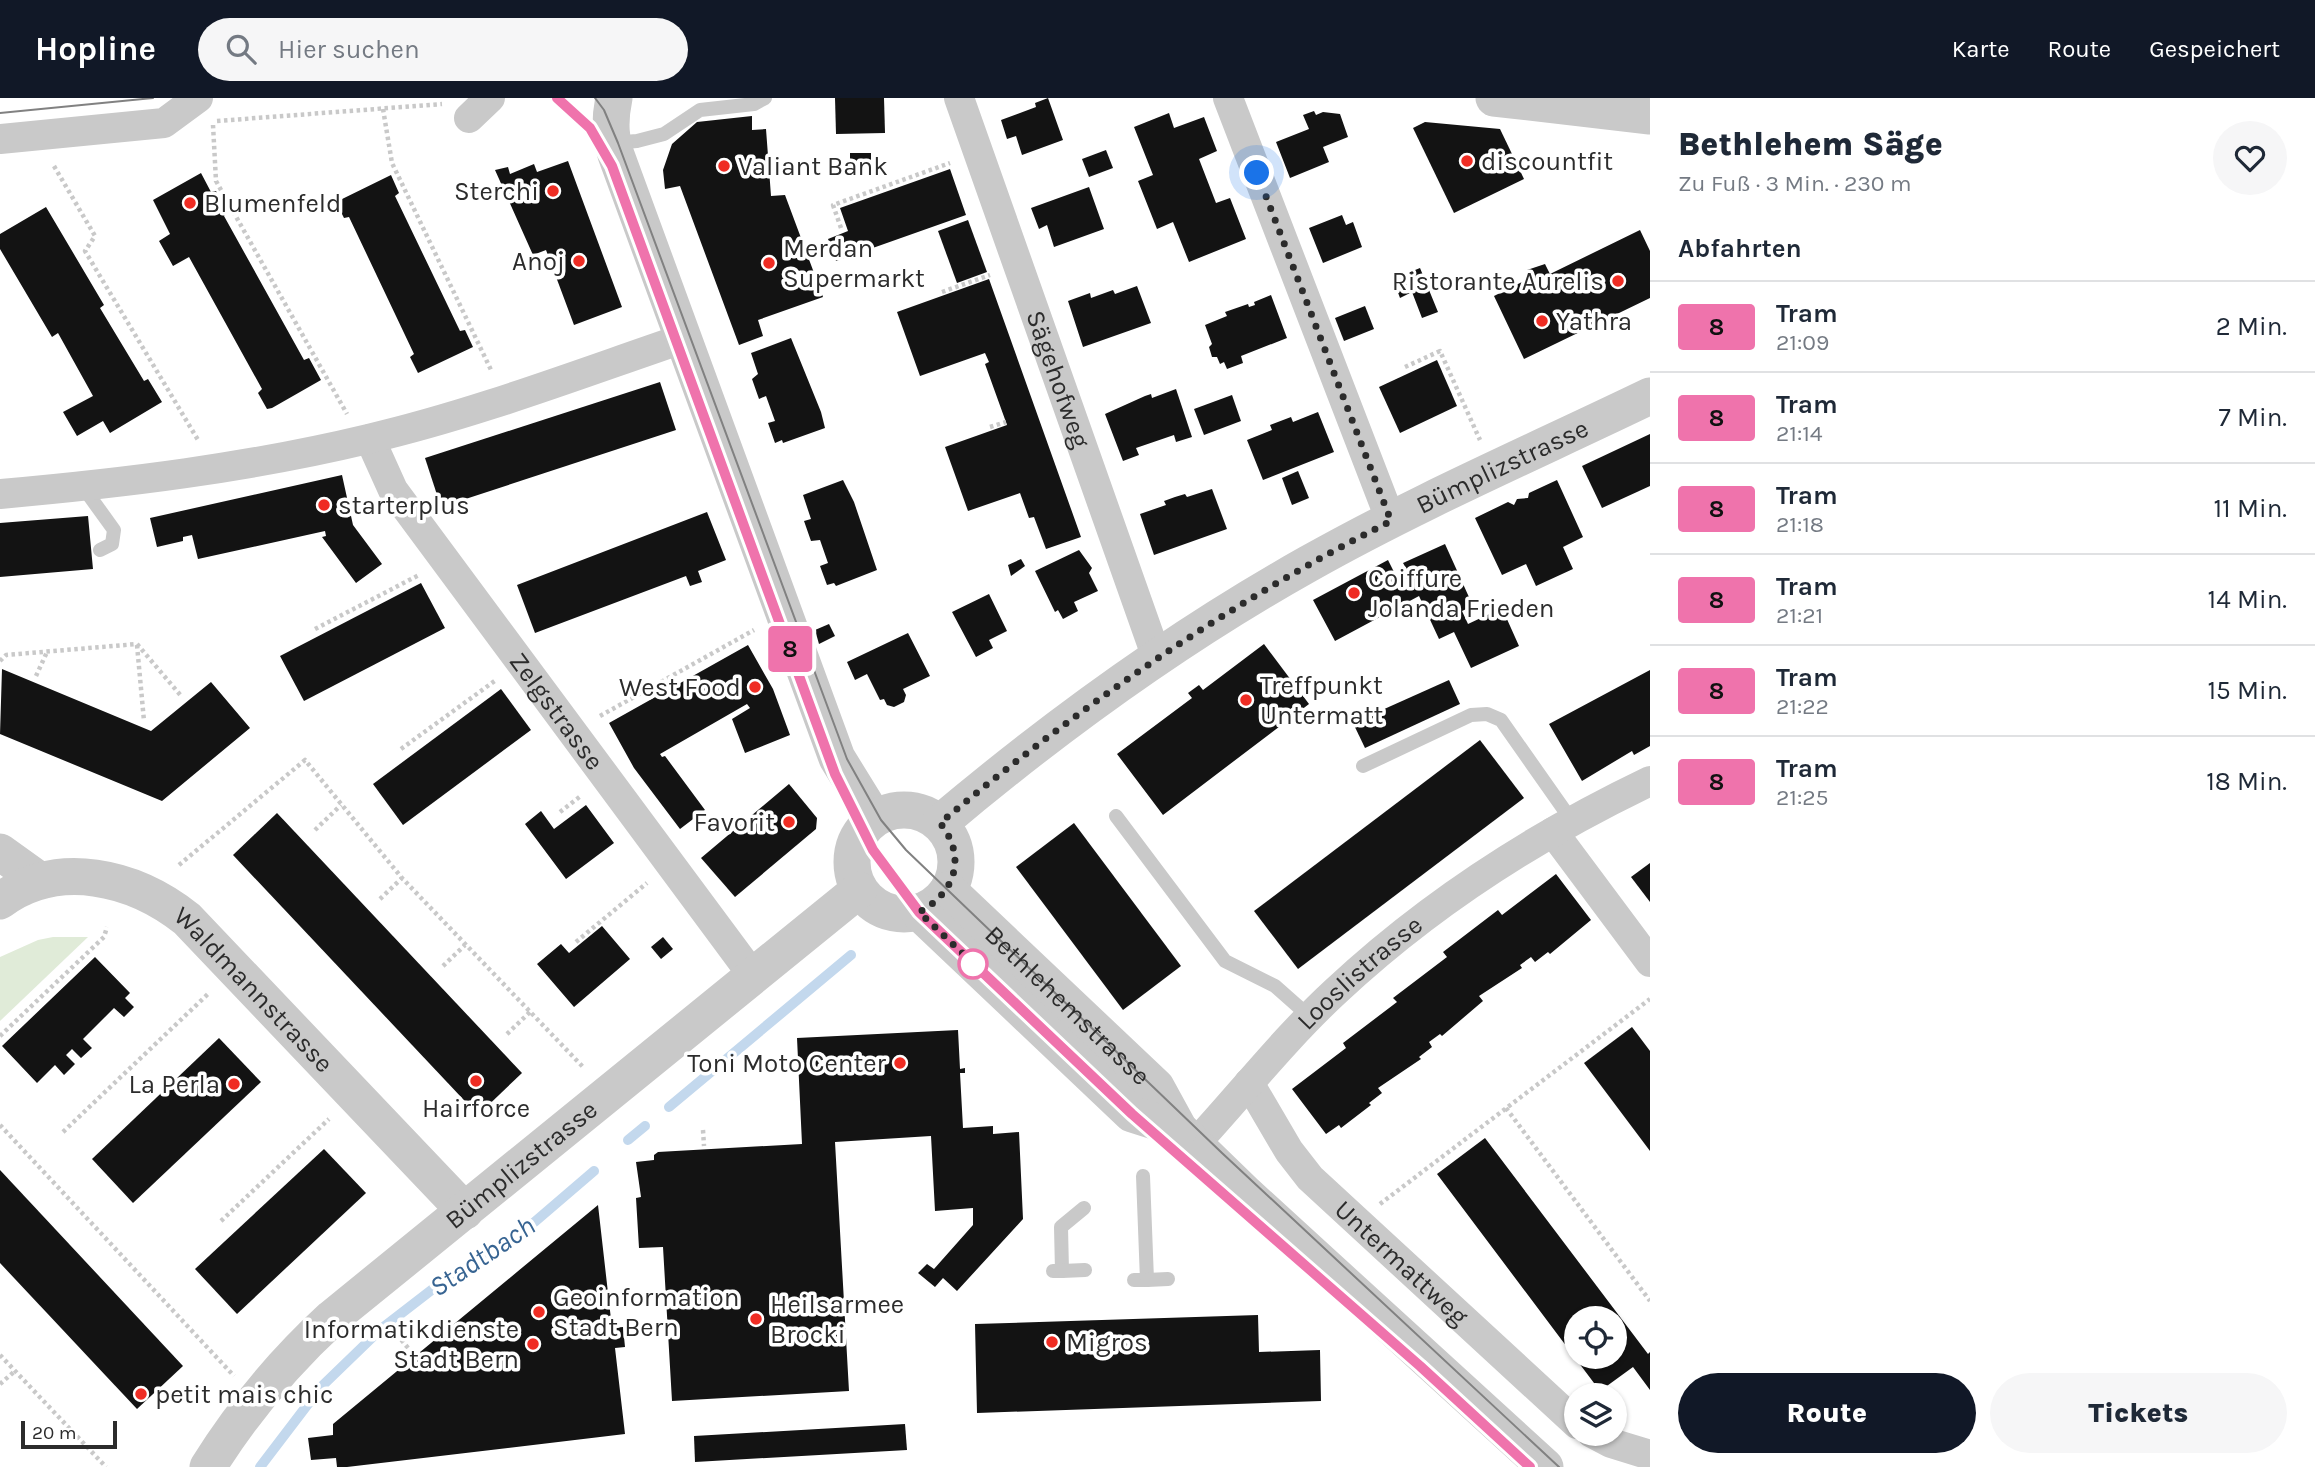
<!DOCTYPE html>
<html lang="de">
<meta charset="utf-8">
<style>
body{margin:0;font-family:Karla,sans-serif;background:#f6f6f7;color:#1f2937;height:100vh;display:flex;flex-direction:column;font-size:26px;white-space:nowrap}
*{box-sizing:border-box;margin:0}
p{font-size:23px;color:#747a83}
.icon{flex:none;width:38px;height:38px;fill:none;stroke:currentColor;stroke-width:2;stroke-linecap:round;stroke-linejoin:round}
.map{position:relative;flex:1;overflow:hidden}
.panel{display:flex;flex-direction:column;background:#fff;width:665px}
.panel>*{flex:none}
.badge{padding:0 14px;border-radius:5px;font-size:24px;line-height:46px}
.buttons{position:absolute;left:1564px;top:1208px;display:grid;gap:14px}
.buttons a{display:grid;place-items:center;width:63px;height:63px;border-radius:50%;background:#fff;box-shadow:0 2px 5px #0004;font-size:35px}
.scale{position:absolute;left:21px;bottom:18px;width:96px;box-sizing:border-box;padding-left:7px;border:4px solid #2c2c2c;border-top:0;font-size:19px;line-height:24px;white-space:nowrap;color:#2c2c2c;-webkit-text-stroke:5px #fff;paint-order:stroke}
.you{position:absolute;width:35px;height:35px;margin:-18px;border:5px solid #fff;border-radius:50%;background:#1a73e8;box-shadow:0 0 0 10px #1a73e833}
.map>.badge{position:absolute;translate:-50% -50%;box-shadow:0 0 0 4px #fff}
h2{padding:0 28px;font-size:26px;line-height:63px}
.round{display:grid;place-items:center;flex:none;width:74px;height:74px;border-radius:37px;background:#f6f6f7}
.head{display:flex;align-items:center;justify-content:space-between;height:119px;padding:0 28px}
h1{font-size:33px;font-weight:800;line-height:52px}
.action{display:flex;gap:14px;margin-top:auto;padding:14px 28px}
.action a{flex:1;height:80px;border-radius:42px;background:#111827;color:#fff;font-size:28px;font-weight:800;line-height:80px;text-align:center}
.action a+a{background:#f6f6f7;color:#1f2937}
ul{padding:0;list-style:none}
li{display:flex;align-items:center;gap:21px;height:91px;padding:0 28px;border-top:2px solid #e0e1e3}
li div{flex:1}
li b{display:block;font-size:26px}
li em{font-style:normal}
li .badge{min-width:77px;font-weight:700;text-align:center}
header{display:flex;align-items:center;gap:42px;box-sizing:border-box;height:98px;padding:0 35px;background:#111827;color:#fff}
header strong{font-size:33px}
nav{display:flex;gap:38px;margin-inline-start:auto;font-size:24px}
.search{width:490px;height:63px;background:#f6f6f7;display:flex;align-items:center;gap:18px;box-sizing:border-box;padding:0 24px;border-radius:38px;color:#747a83;font-size:26px}
main{display:flex;flex:1;min-height:0}
.map>svg:first-child{display:block}
.green{fill:#e0ebd8}
.lines{fill:none;stroke-linecap:round;stroke-linejoin:round}
.stream{stroke:#c3d8ed;stroke-width:10}
.building{fill:#131313;fill-rule:evenodd}
.path{stroke:#c9c9c9;stroke-width:4.5;stroke-dasharray:3.5 3.5;stroke-linecap:butt}
.service{stroke:#c9c9c9;stroke-width:14}
.minor{stroke:#c9c9c9;stroke-width:30}
.tertiary{stroke:#c9c9c9;stroke-width:37}
.tram{stroke:#818181;stroke-width:2}
.line-casing{stroke:#fff;stroke-width:16}
.line{stroke:#ef73ac;stroke-width:10}
.walk{stroke:#2c2c2c;stroke-width:7;stroke-dasharray:0 12.6}
.poi-dot{fill:#ef2c23;stroke:#fff;stroke-width:2.5}
.stop-dot{fill:#fff;stroke:#ef73ac;stroke-width:3.5}
.labels{text-anchor:middle;dominant-baseline:central;stroke-width:7;stroke-linejoin:round;paint-order:stroke}
.poi-label{font-size:26px;fill:#2c2c2c;stroke:#fff;text-anchor:start}
.street-label{font-size:26px;fill:#2c2c2c;stroke:#fff}
.water-label{font-size:28px;font-style:italic;fill:#376492;stroke:#fff}
</style>
<header>
<strong>Hopline</strong>
<div class="search"><svg class="icon" aria-label="search" viewBox="0 0 24 24"><circle cx="10" cy="10" r="6"/><path d="M15 15l6 6"/></svg>Hier suchen</div>
<nav><a>Karte</a><a>Route</a><a>Gespeichert</a></nav>
</header>
<main>
<div class="map">
<svg width="1650" height="1369" viewBox="0 0 1650 1369">
<rect width="100%" height="100%" fill="#fff"/>
<polygon class="green" points="53,839 88,839 0,923 0,859 38,842"/>
<g class="lines">
<g class="stream">
<polyline points="669,1009 851,857"/>
<polyline points="628,1042 645,1028"/>
<polyline points="260,1369 321,1289 381,1231 438,1187 510,1145 594,1073"/>
</g>
</g>
<g class="building">
<polygon points="835,0 884,0 885,35 836,36"/>
<polygon points="1048,0 1063,42 1022,57 1016,38 1007,41 1001,22 1036,9 1035,5"/>
<polygon points="1314,13 1316,17 1323,14 1340,16 1348,39 1323,49 1329,64 1290,80 1276,44 1309,31 1303,17"/>
<polygon points="1169,15 1174,30 1204,19 1217,53 1199,61 1216,105 1230,100 1246,141 1189,164 1173,124 1157,131 1138,83 1153,77 1134,29"/>
<polygon points="752,18 752,32 766,31 771,98 785,97 823,199 758,222 763,238 739,247 680,88 665,91 663,72 672,46 697,24"/>
<polygon points="1425,24 1500,31 1524,81 1454,115 1413,30"/>
<polygon points="1106,52 1113,70 1089,79 1082,61"/>
<polygon points="850,55 871,55 871,65 850,66"/>
<polygon points="568,63 622,209 574,227 546,152 533,157 495,72 508,69 510,76 534,66 537,74"/>
<polygon points="950,71 966,117 836,163 828,141 848,133 840,110"/>
<polygon points="201,75 211,94 216,93 227,114 224,118 304,262 309,260 321,282 272,310 267,311 258,295 262,291 189,159 173,168 159,143 170,136 153,102"/>
<polygon points="391,77 399,95 395,98 460,233 465,232 473,249 418,275 410,259 414,256 349,119 344,120 336,104"/>
<polygon points="1089,89 1104,131 1054,149 1047,127 1039,131 1031,110"/>
<polygon points="46,109 104,207 100,210 144,283 148,281 162,304 110,335 103,323 77,338 63,314 93,298 58,235 52,239 0,151 0,136"/>
<polygon points="1342,117 1346,127 1353,124 1362,149 1323,165 1309,130"/>
<polygon points="968,122 987,174 957,185 938,133"/>
<polygon points="1640,132 1650,153 1650,200 1524,261 1494,198 1530,180 1527,172 1545,166 1550,176"/>
<polygon points="1420,170 1438,214 1422,220 1412,194 1400,200 1393,181"/>
<polygon points="989,181 1081,439 1046,451 1034,419 1029,420 1020,395 968,413 945,349 1007,327 985,266 989,264 985,255 920,278 897,214"/>
<polygon points="1137,188 1151,225 1083,249 1068,203 1090,195 1091,200 1113,192 1115,196"/>
<polygon points="1271,197 1287,240 1241,258 1243,265 1227,271 1224,264 1220,266 1217,259 1212,259 1209,249 1212,246 1205,227 1227,218 1225,214 1248,206 1249,209 1255,207 1254,204"/>
<polygon points="1365,208 1374,231 1344,243 1335,220"/>
<polygon points="791,240 821,314 825,330 783,345 782,342 775,345 768,325 775,323 766,298 759,301 752,281 758,276 751,255"/>
<polygon points="1437,262 1457,308 1400,335 1379,289"/>
<polygon points="660,284 676,332 441,409 425,360"/>
<polygon points="1176,291 1192,339 1176,344 1174,337 1136,350 1139,357 1123,363 1105,316 1145,298 1151,296 1152,300"/>
<polygon points="1232,297 1241,323 1204,337 1194,311"/>
<polygon points="1318,314 1334,354 1263,382 1247,342 1272,332 1270,327 1291,319 1293,324"/>
<polygon points="1650,336 1650,388 1602,410 1582,368"/>
<polygon points="1298,373 1309,400 1292,407 1282,380"/>
<polygon points="342,377 353,427 382,466 356,485 322,439 326,438 325,433 198,461 192,437 183,439 183,443 157,449 150,420"/>
<polygon points="843,382 854,404 877,472 836,488 834,485 827,487 820,468 828,465 820,442 811,443 804,423 811,421 803,397"/>
<polygon points="1557,382 1583,439 1563,449 1573,471 1536,488 1526,466 1502,477 1475,420 1508,404 1514,407 1517,401 1528,400 1529,395"/>
<polygon points="1212,391 1227,431 1154,457 1140,416 1166,407 1164,403 1175,399 1185,396 1187,399"/>
<polygon points="707,414 726,462 698,473 702,484 690,488 686,478 535,535 517,487"/>
<polygon points="88,418 93,471 0,479 0,425"/>
<polygon points="1445,446 1473,508 1462,513 1468,526 1502,510 1519,548 1471,570 1454,534 1439,541 1419,498 1335,543 1313,502 1388,462 1396,478 1407,472 1403,465"/>
<polygon points="1079,452 1092,470 1089,475 1098,493 1074,504 1078,513 1063,521 1058,512 1055,514 1035,473"/>
<polygon points="1021,461 1025,468 1011,478 1008,467"/>
<polygon points="421,485 445,530 304,603 280,558"/>
<polygon points="989,496 1007,533 989,542 993,550 976,559 952,514"/>
<polygon points="829,526 835,538 819,546 815,532"/>
<polygon points="908,535 930,578 903,591 906,597 904,604 894,609 887,607 884,601 880,602 867,576 855,582 847,564"/>
<polygon points="1264,546 1309,606 1163,717 1117,656 1192,600 1188,595 1199,587 1203,592"/>
<polygon points="748,547 773,591 790,637 745,655 732,621 750,610 747,606 660,656 662,659 665,658 705,712 680,731 634,670 609,625"/>
<polygon points="2,571 151,633 211,584 250,630 162,703 0,636"/>
<polygon points="1650,572 1650,648 1634,657 1632,653 1582,683 1549,626"/>
<polygon points="1449,582 1460,606 1365,650 1353,625"/>
<polygon points="501,591 531,632 403,727 373,686"/>
<polygon points="1480,642 1524,700 1298,871 1254,813"/>
<polygon points="789,686 817,720 816,731 735,799 701,760"/>
<polygon points="586,707 614,745 566,781 525,726 541,713 554,731"/>
<polygon points="277,715 522,975 478,1017 233,757"/>
<polygon points="1074,725 1181,868 1123,912 1016,769"/>
<polygon points="1650,765 1650,804 1631,779"/>
<polygon points="1556,776 1591,822 1550,856 1548,854 1535,864 1531,859 1520,867 1522,870 1479,898 1483,903 1442,938 1440,936 1429,944 1432,949 1419,959 1421,961 1378,990 1382,995 1369,1005 1371,1007 1341,1030 1339,1027 1326,1036 1292,991 1346,950 1343,945 1397,904 1393,900 1447,859 1443,854 1498,812 1502,817"/>
<polygon points="602,828 630,861 574,909 537,866 561,846 569,855"/>
<polygon points="663,839 673,851 661,861 651,849"/>
<polygon points="95,859 130,895 125,900 134,909 124,919 114,910 83,941 92,950 81,960 72,951 66,957 75,966 64,977 55,967 37,985 2,948"/>
<polygon points="1632,929 1650,953 1650,1053 1584,965"/>
<polygon points="958,932 960,971 965,970 965,975 960,975 963,1030 993,1028 993,1036 1019,1034 1023,1121 957,1193 943,1180 935,1189 918,1175 927,1166 934,1171 973,1127 973,1110 935,1113 931,1038 835,1044 849,1293 672,1303 663,1149 639,1150 636,1100 641,1099 636,1064 654,1062 654,1057 658,1054 802,1046 797,940"/>
<polygon points="219,940 261,984 133,1105 92,1061"/>
<path d="M 1485,1040 L 1648,1256 L 1650,1254 L 1650,1292 L 1633,1269 L 1600,1293 L 1437,1076 ZM 1577,1220 L 1615,1220 L 1615,1258 L 1577,1258 Z"/>
<polygon points="324,1051 366,1095 237,1216 195,1171"/>
<polygon points="0,1072 183,1268 137,1311 0,1165"/>
<polygon points="598,1107 612,1230 623,1229 625,1249 615,1250 625,1336 347,1369 337,1369 336,1360 311,1362 308,1340 333,1337 333,1326"/>
<polygon points="1258,1217 1259,1254 1320,1252 1321,1303 977,1315 975,1226"/>
<polygon points="905,1326 907,1352 695,1364 694,1338"/>
</g>
<g class="lines">
<g class="path">
<polyline points="383,11 392,65 492,274"/>
<polyline points="217,23 442,6"/>
<polyline points="213,27 216,83 347,316"/>
<polyline points="54,68 95,138 85,153 198,342"/>
<polyline points="841,130 833,107 950,65"/>
<polyline points="942,194 990,177"/>
<polyline points="1405,269 1440,253 1480,342"/>
<polyline points="990,329 1006,324"/>
<polyline points="315,531 419,477"/>
<polyline points="137,547 144,623"/>
<polyline points="0,563 6,557 137,546 182,599"/>
<polyline points="36,578 47,554"/>
<polyline points="600,618 754,532"/>
<polyline points="401,651 496,582"/>
<polyline points="560,714 582,697"/>
<polyline points="315,732 341,707"/>
<polyline points="179,767 305,662 402,780 583,969"/>
<polyline points="380,801 402,780"/>
<polyline points="576,844 647,785"/>
<polyline points="443,868 465,847"/>
<polyline points="507,936 530,914"/>
<polyline points="0,938 104,839 107,829"/>
<polyline points="1506,1010 1650,1203"/>
<polyline points="0,1027 234,1278"/>
<polyline points="703,1032 704,1048"/>
<polyline points="63,1034 209,895"/>
<polyline points="1380,1106 1650,901"/>
<polyline points="221,1123 329,1021"/>
<polyline points="408,1250 393,1232 406,1222 422,1239"/>
<polyline points="0,1257 106,1369"/>
<polyline points="0,1286 15,1273"/>
</g>
<g class="service">
<polyline points="612,45 637,43 664,36 700,12 754,6 765,0"/>
<polyline points="83,389 114,432 112,446 100,452"/>
<polyline points="1363,668 1471,617 1487,616 1501,622 1572,723"/>
<polyline points="1116,718 1225,863 1275,888 1310,919"/>
<polyline points="1053,1173 1062,1173 1061,1129 1084,1110"/>
<polyline points="1062,1173 1085,1172"/>
<polyline points="1134,1182 1147,1182 1143,1078"/>
<polyline points="1147,1182 1168,1181"/>
</g>
<g class="minor">
<path id="s1" d="M 959,0 L 1157,560"/>
<polyline points="1228,0 1391,423"/>
<polyline points="469,20 490,0"/>
<polyline points="0,41 164,25 198,0"/>
<path id="s2" d="M 370,341 L 393,392 L 754,879"/>
<path d="M 0,396 C 124,385 247,370 368,341 C 475,316 579,276 682,241"/>
<polyline points="1553,734 1650,864"/>
<path id="s3" d="M 1249,985 L 1289,1053 L 1310,1080 L 1577,1326"/>
<path id="s4" d="M 1195,1046 C 1242,995 1285,940 1336,893 C 1429,806 1535,738 1650,683"/>
<polyline points="1592,1335 1611,1345 1650,1357"/>
</g>
<g class="tertiary">
<path d="M 614,0 C 609,24 610,43 619,65 L 837,660 L 874,720"/>
<polyline points="1494,0 1650,18"/>
<circle cx="904" cy="764" r="52"/>
<path id="s5" d="M 940,725 C 1055,628 1176,540 1308,466 C 1418,404 1536,353 1650,298"/>
<polyline points="0,754 39,782"/>
<polyline points="948,792 1156,989 1179,1031 1246,1096 1545,1369"/>
<path id="s6" d="M 0,803 C 58,760 134,779 187,821 L 465,1113"/>
<polyline points="919,814 1132,1016 1179,1031"/>
<path id="s7" d="M 208,1369 C 243,1313 283,1265 332,1220 L 859,792"/>
</g>
<g class="tram">
<polyline points="557,0 590,30 612,68 835,676 873,752 919,814 1132,1016 1420,1267 1530,1369"/>
<path id="s8" d="M 595,0 L 604,12 L 618,45 L 847,661 L 881,722 L 906,752 L 1222,1055 L 1559,1369"/>
<polyline points="0,15 153,0"/>
</g>
</g>
<g class="lines">
<defs>
<polyline id="line" points="557,0 590,30 612,68 835,676 873,752 919,814 1132,1016 1420,1268 1530,1369"/>
</defs>
<use href="#line" class="line-casing"/>
<use href="#line" class="line"/>
<path class="walk" d="M 973,866 L 977,869 L 919,814 C 956,795 967,758 940,725 C 1080,608 1228,505 1391,423 L 1257,75"/>
</g>
<g class="poi-dot">
<circle cx="1467" cy="63" r="7"/>
<circle cx="724" cy="68" r="7"/>
<circle cx="553" cy="93" r="7"/>
<circle cx="190" cy="105" r="7"/>
<circle cx="579" cy="163" r="7"/>
<circle cx="769" cy="165" r="7"/>
<circle cx="1618" cy="183" r="7"/>
<circle cx="1542" cy="223" r="7"/>
<circle cx="324" cy="407" r="7"/>
<circle cx="1354" cy="495" r="7"/>
<circle cx="755" cy="589" r="7"/>
<circle cx="1246" cy="602" r="7"/>
<circle cx="789" cy="724" r="7"/>
<circle cx="900" cy="965" r="7"/>
<circle cx="476" cy="983" r="7"/>
<circle cx="234" cy="986" r="7"/>
<circle cx="539" cy="1214" r="7"/>
<circle cx="756" cy="1221" r="7"/>
<circle cx="1052" cy="1244" r="7"/>
<circle cx="533" cy="1246" r="7"/>
<circle cx="141" cy="1296" r="7"/>
</g>
<circle class="stop-dot" cx="973" cy="866" r="14"/>
<g class="labels">
<g class="poi-label">
<text x="1481" y="63">discountfit</text>
<text x="738" y="68">Valiant Bank</text>
<text x="539" y="93" text-anchor="end">Sterchi</text>
<text x="204" y="105">Blumenfeld</text>
<text x="783" y="150">Merdan<tspan x="783" dy="30">Supermarkt</tspan></text>
<text x="565" y="163" text-anchor="end">Anoj</text>
<text x="1604" y="183" text-anchor="end">Ristorante Aurelis</text>
<text x="1556" y="223">Yathra</text>
<text x="338" y="407">starterplus</text>
<text x="1368" y="480">Coiffure<tspan x="1368" dy="30">Jolanda Frieden</tspan></text>
<text x="1260" y="587">Treffpunkt<tspan x="1260" dy="30">Untermatt</tspan></text>
<text x="741" y="589" text-anchor="end">West Food</text>
<text x="775" y="724" text-anchor="end">Favorit</text>
<text x="886" y="965" text-anchor="end">Toni Moto Center</text>
<text x="220" y="986" text-anchor="end">La Perla</text>
<text x="476" y="1010" text-anchor="middle">Hairforce</text>
<text x="553" y="1199">Geoinformation<tspan x="553" dy="30">Stadt Bern</tspan></text>
<text x="770" y="1206">Heilsarmee<tspan x="770" dy="30">Brocki</tspan></text>
<text x="519" y="1231" text-anchor="end">Informatikdienste<tspan x="519" dy="30">Stadt Bern</tspan></text>
<text x="1066" y="1244">Migros</text>
<text x="155" y="1296">petit mais chic</text>
</g>
<g class="street-label">
<text stroke="none"><textPath href="#s1" startOffset="298">Sägehofweg</textPath></text>
<text stroke="none"><textPath href="#s5" startOffset="668">Bümplizstrasse</textPath></text>
<text stroke="none"><textPath href="#s2" startOffset="331">Zelgstrasse</textPath></text>
<text stroke="none"><textPath href="#s4" startOffset="238">Looslistrasse</textPath></text>
<text stroke="none"><textPath href="#s6" startOffset="299">Waldmannstrasse</textPath></text>
<text stroke="none"><textPath href="#s8" startOffset="1041">Bethlehemstrasse</textPath></text>
<text stroke="none"><textPath href="#s7" startOffset="438">Bümplizstrasse</textPath></text>
<text stroke="none"><textPath href="#s3" startOffset="238">Untermattweg</textPath></text>
</g>
<g class="water-label">
<text transform="translate(482 1158) rotate(-34)">Stadtbach</text>
</g>
</g>
</svg>
<div class="buttons">
<a><svg class="icon" aria-label="locate" viewBox="0 0 24 24"><circle cx="12" cy="12" r="6"/><path d="M12 2v4M12 18v4M2 12h4M18 12h4"/></svg></a>
<a><svg class="icon" aria-label="layers" viewBox="0 0 24 24"><path d="M12 4l9 5-9 5-9-5zM3 14l9 5 9-5"/></svg></a>
</div>
<div class="scale">20 m</div>
<div class="you" style="left:1257px;top:75px"></div>
<b class="badge" style="left:790px;top:551px;background:#ef73ac;color:#111">8</b>
</div>
<section class="panel">
<div class="head"><div><h1>Bethlehem Säge</h1><p>Zu Fuß · 3 Min. · 230 m</p></div><a class="round"><svg class="icon" aria-label="heart" viewBox="0 0 24 24"><path d="M12 20l-8-8c-3-5 5-10 8-4 3-6 11-1 8 4z"/></svg></a></div>
<h2>Abfahrten</h2>
<ul>
<li><span class="badge" style="background:#ef73ac;color:#111">8</span><div><b>Tram</b><p>21:09</p></div><em>2 Min.</em></li>
<li><span class="badge" style="background:#ef73ac;color:#111">8</span><div><b>Tram</b><p>21:14</p></div><em>7 Min.</em></li>
<li><span class="badge" style="background:#ef73ac;color:#111">8</span><div><b>Tram</b><p>21:18</p></div><em>11 Min.</em></li>
<li><span class="badge" style="background:#ef73ac;color:#111">8</span><div><b>Tram</b><p>21:21</p></div><em>14 Min.</em></li>
<li><span class="badge" style="background:#ef73ac;color:#111">8</span><div><b>Tram</b><p>21:22</p></div><em>15 Min.</em></li>
<li><span class="badge" style="background:#ef73ac;color:#111">8</span><div><b>Tram</b><p>21:25</p></div><em>18 Min.</em></li>
</ul>
<div class="action"><a>Route</a><a>Tickets</a></div>
</section>
</main>
